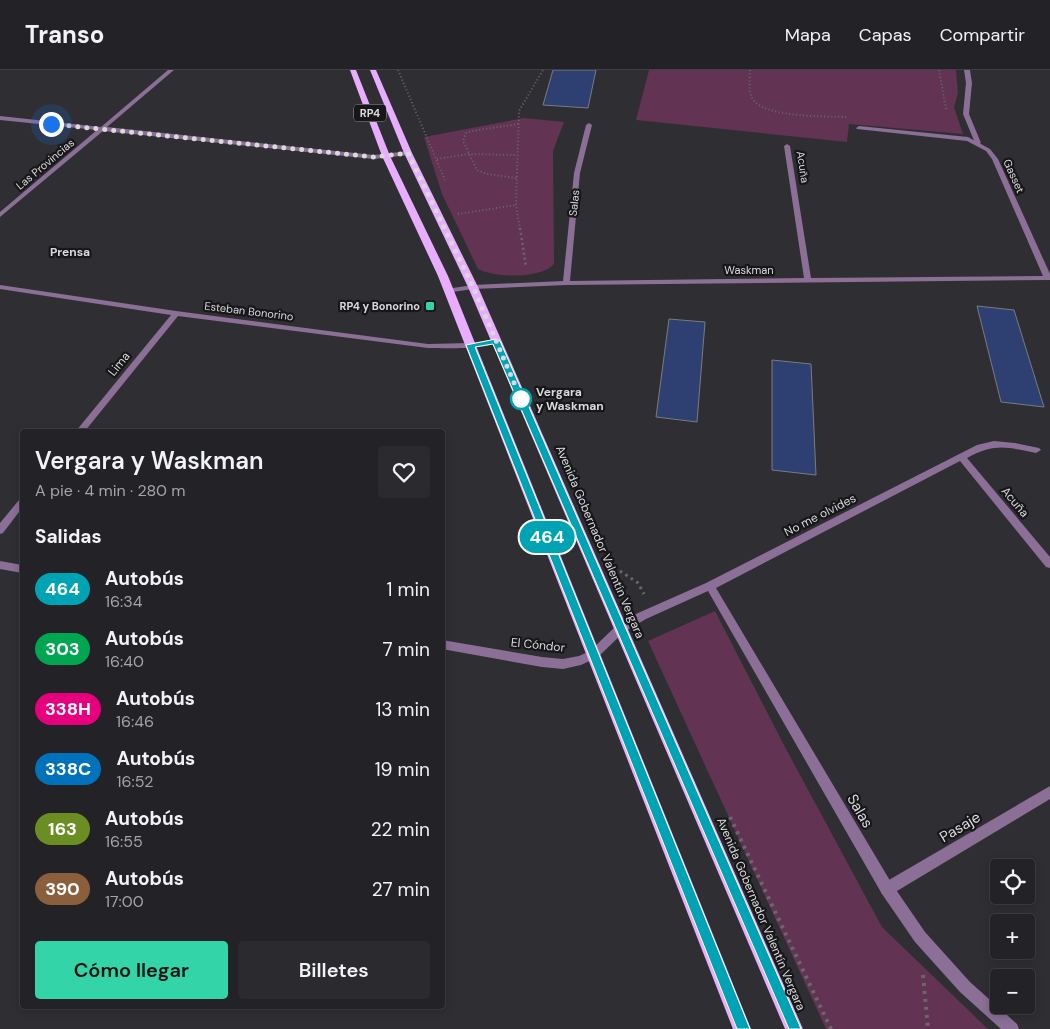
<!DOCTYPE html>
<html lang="es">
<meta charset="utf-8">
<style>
body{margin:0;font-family:"DM Sans",sans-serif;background:#2b2a2e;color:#f1f3f6;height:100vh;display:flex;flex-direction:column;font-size:19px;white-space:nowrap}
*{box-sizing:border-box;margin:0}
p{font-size:16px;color:#a3a4a7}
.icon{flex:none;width:28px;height:28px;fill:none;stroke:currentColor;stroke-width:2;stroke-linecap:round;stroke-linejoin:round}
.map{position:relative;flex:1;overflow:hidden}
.details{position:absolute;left:20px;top:359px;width:425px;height:580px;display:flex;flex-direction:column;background:#232226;border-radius:5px;box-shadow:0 2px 8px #0003,0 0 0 1px #403f43}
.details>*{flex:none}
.badge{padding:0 10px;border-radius:16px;font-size:18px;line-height:32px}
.buttons{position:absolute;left:990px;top:789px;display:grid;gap:10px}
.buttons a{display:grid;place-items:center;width:45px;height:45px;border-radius:5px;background:#232226;box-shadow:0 2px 8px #0003,0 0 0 1px #403f43;font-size:25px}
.you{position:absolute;width:25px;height:25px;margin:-12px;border:4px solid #fff;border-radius:50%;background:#1a73e8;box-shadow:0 0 0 8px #1a73e833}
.map>.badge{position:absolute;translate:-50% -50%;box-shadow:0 0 0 2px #fff}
h2{padding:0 15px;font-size:19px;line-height:45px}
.round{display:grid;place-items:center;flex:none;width:52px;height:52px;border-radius:5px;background:#2b2a2e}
.overview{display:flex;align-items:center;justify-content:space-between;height:85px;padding:0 15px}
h1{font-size:24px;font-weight:600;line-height:38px}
.primary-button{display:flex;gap:10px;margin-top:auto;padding:10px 15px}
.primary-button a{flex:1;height:58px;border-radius:5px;background:#33d4a8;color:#111;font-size:20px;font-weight:600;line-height:58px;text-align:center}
.primary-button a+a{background:#2b2a2e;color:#f1f3f6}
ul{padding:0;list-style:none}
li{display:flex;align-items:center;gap:15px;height:60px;padding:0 15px}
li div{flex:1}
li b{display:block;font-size:19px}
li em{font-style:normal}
li .badge{min-width:55px;font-weight:700;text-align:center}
header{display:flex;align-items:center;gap:30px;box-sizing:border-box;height:70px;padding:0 25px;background:#232226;border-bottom:1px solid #403f43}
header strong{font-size:24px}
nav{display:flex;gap:28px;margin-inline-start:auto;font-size:18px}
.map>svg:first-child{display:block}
.green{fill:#623353}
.building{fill:#2e4072;stroke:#7a7c80}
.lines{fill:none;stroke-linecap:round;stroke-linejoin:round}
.path-far3{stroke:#69686c;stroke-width:2;stroke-dasharray:1 2.5;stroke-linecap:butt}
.path-far2{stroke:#69686c;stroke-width:2.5;stroke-dasharray:2 3;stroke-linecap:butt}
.path-far1{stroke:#69686c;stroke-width:3;stroke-dasharray:2.5 4;stroke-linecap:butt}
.path{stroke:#69686c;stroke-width:4;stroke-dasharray:3 5;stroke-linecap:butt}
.service{fill:#8b6f96;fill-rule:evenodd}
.pedestrian{fill:#8b6f96;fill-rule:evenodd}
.minor{fill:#8b6f96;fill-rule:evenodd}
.primary{fill:#e8adfe;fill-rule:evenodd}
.line{fill:#00a3b4;stroke:#fff}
.walk{stroke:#dad9dc;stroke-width:5;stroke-dasharray:0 9}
.poi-dot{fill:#33d4a8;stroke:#171719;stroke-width:2}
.stop-dot{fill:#fff;stroke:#00a3b4;stroke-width:2.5}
.labels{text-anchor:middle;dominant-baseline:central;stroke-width:4.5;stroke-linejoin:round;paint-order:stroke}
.shield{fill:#171719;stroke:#a09fa2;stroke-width:1}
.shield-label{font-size:11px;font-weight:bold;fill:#dad9dc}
.far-street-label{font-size:11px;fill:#dad9dc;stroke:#171719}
.far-poi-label{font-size:11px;font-weight:bold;fill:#dad9dc;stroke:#171719;text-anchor:end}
.far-quarter-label{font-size:12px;font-weight:bold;fill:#dad9dc;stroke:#171719}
.street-label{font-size:12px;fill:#dad9dc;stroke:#171719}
.stop-label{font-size:12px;font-weight:bold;fill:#dad9dc;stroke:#171719;text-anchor:start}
.near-street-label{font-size:15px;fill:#dad9dc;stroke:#171719}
</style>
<header>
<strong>Transo</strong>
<nav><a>Mapa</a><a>Capas</a><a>Compartir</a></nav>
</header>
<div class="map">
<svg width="1050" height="959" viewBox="0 0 1050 959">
<rect width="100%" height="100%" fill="#2f2e32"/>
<g class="green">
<polygon points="649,0 956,0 958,23 954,37 963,64 849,54 847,72 636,50"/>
<path d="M 524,48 L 564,52 L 553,81 L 554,194 C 542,209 494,208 478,199 L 442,124 L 424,67 Z"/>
<polygon points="715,541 785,677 882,857 988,959 826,959 648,571"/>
</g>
<g class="building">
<polygon points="553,0 596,0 588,38 543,35"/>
<polygon points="977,236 1014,240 1044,337 1001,332"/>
<polygon points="669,249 705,252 697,352 656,347"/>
<polygon points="772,290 811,294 816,405 772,400"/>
</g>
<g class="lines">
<g class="path-far3">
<polyline points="398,0 445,110"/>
<path d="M 750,0 C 750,8 748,20 752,28 C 762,48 825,46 846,47"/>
<polyline points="939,0 946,39"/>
<polyline points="437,89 469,84 517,85"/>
<polyline points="516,108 487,104 477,100 463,71 466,63 472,61 518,54"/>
<polyline points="458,144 516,135"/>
<polyline points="520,159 516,135 519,41 543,0"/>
</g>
<polyline class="path-far2" points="520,158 526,197"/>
<polyline class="path-far1" points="620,501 638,513 644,524"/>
<g class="path">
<polyline points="730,747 831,959"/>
<polyline points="923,905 928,959"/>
</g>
<polygon class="service" points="964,0 970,0 972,13 969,44 981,73 978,75 975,73 963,44 966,13"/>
<polygon class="pedestrian" points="1050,716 1050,729 892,824 887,826 882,824 880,819 882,814"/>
<g class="minor">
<polygon points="168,0 174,0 107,57 374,85 408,81 411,83 408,85 374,89 103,61 0,147 0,142 97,60 0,50 0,46 101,57"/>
<polygon points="589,53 592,55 580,103 570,211 804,208 784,76 787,74 790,76 811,208 1043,206 992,89 986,81 967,71 857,59 856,58 859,56 968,67 990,79 998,89 1050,204 1050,210 566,215 473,219 446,223 446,219 473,215 563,211 574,103 586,55"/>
<path d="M 0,215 L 176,241 L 428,274 L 470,273 L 496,269 L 500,271 C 488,280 445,278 428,278 L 178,246 L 85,361 L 76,361 L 171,245 L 0,219 Z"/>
<path d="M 994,371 L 1015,373 L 1039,378 L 1041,380 L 1036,383 C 1006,377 995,373 967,388 L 1050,487 L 1050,498 L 1046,497 L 960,391 L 716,518 L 892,814 L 925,862 L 970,912 L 1017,954 L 1019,959 L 1001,959 L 960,922 L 915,872 L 882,824 L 708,521 L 646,549 L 624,562 L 598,587 L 581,595 L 563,599 L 542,597 L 442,579 L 442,570 L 542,587 L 563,589 L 579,586 L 590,581 L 616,556 L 638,543 L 706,513 L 977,375 Z"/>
<polygon points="22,429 22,438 3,463 0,464 0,453 19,430"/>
<polygon points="0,491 22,495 22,503 0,499"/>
</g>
<g class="primary">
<polygon points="350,0 356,0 390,86 448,206 751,959 733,959 438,206 382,86"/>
<polygon points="370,0 376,0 412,83 478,217 803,959 785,959 468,217 404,83"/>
</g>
</g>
<polygon class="line" points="496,269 500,271 799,954 801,959 789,959 493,274 475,277 750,959 737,959 466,275"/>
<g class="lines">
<polyline class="walk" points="51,54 374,87 408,83 473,217 521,329"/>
</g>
<rect class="poi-dot" x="425" y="231" width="10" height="10" rx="2.5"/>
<circle class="stop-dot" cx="521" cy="329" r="10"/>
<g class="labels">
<rect class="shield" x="354" y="34.5" width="32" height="17" rx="4"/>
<g class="shield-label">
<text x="370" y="43">RP4</text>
</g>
<g class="far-street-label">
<text transform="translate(45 94) rotate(-40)">Las Provincias</text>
<text transform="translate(803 97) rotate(81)">Acuña</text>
<text transform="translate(1014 106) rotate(66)">Gasset</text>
<text transform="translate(574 133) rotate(-84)">Salas</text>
<text x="749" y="200">Waskman</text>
<text transform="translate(249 241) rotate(7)">Esteban Bonorino</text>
</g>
<g class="far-poi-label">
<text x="420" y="236">RP4 y Bonorino</text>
</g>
<g class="far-quarter-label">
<text x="70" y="182">Prensa</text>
</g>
<g class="street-label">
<text transform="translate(119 294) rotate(-51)">Lima</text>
<text transform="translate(1015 432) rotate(50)">Acuña</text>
<text transform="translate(820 445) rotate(-27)">No me olvides</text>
<text transform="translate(600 472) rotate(67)">Avenida Gobernador Valentín Vergara</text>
<text transform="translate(538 575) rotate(6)">El Cóndor</text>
<text transform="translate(761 844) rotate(67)">Avenida Gobernador Valentín Vergara</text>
</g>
<g class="stop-label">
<text x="536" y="322">Vergara<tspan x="536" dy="14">y Waskman</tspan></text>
</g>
<g class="near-street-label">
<text transform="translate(860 741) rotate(60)">Salas</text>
<text transform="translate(960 757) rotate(-31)">Pasaje</text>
</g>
</g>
</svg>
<div class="buttons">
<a><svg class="icon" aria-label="locate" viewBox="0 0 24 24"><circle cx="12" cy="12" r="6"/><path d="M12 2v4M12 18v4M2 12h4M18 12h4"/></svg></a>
<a>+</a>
<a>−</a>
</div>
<div class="you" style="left:51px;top:54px"></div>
<b class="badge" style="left:547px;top:467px;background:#00a3b4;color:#fff">464</b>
<section class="details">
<div class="overview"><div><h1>Vergara y Waskman</h1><p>A pie · 4 min · 280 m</p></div><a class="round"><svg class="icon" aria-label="heart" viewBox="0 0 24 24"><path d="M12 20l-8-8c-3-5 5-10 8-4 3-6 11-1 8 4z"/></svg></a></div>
<h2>Salidas</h2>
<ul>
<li><span class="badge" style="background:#00a3b4;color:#fff">464</span><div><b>Autobús</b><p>16:34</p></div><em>1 min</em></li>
<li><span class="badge" style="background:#00a651;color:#fff">303</span><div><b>Autobús</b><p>16:40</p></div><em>7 min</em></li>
<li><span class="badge" style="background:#e6007e;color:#fff">338H</span><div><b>Autobús</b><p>16:46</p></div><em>13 min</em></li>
<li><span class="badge" style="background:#0072bc;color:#fff">338C</span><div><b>Autobús</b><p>16:52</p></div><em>19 min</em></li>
<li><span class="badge" style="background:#6b8e23;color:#fff">163</span><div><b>Autobús</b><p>16:55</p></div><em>22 min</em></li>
<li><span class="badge" style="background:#8b5e3c;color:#fff">390</span><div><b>Autobús</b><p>17:00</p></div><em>27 min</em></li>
</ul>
<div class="primary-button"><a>Cómo llegar</a><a>Billetes</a></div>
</section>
</div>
